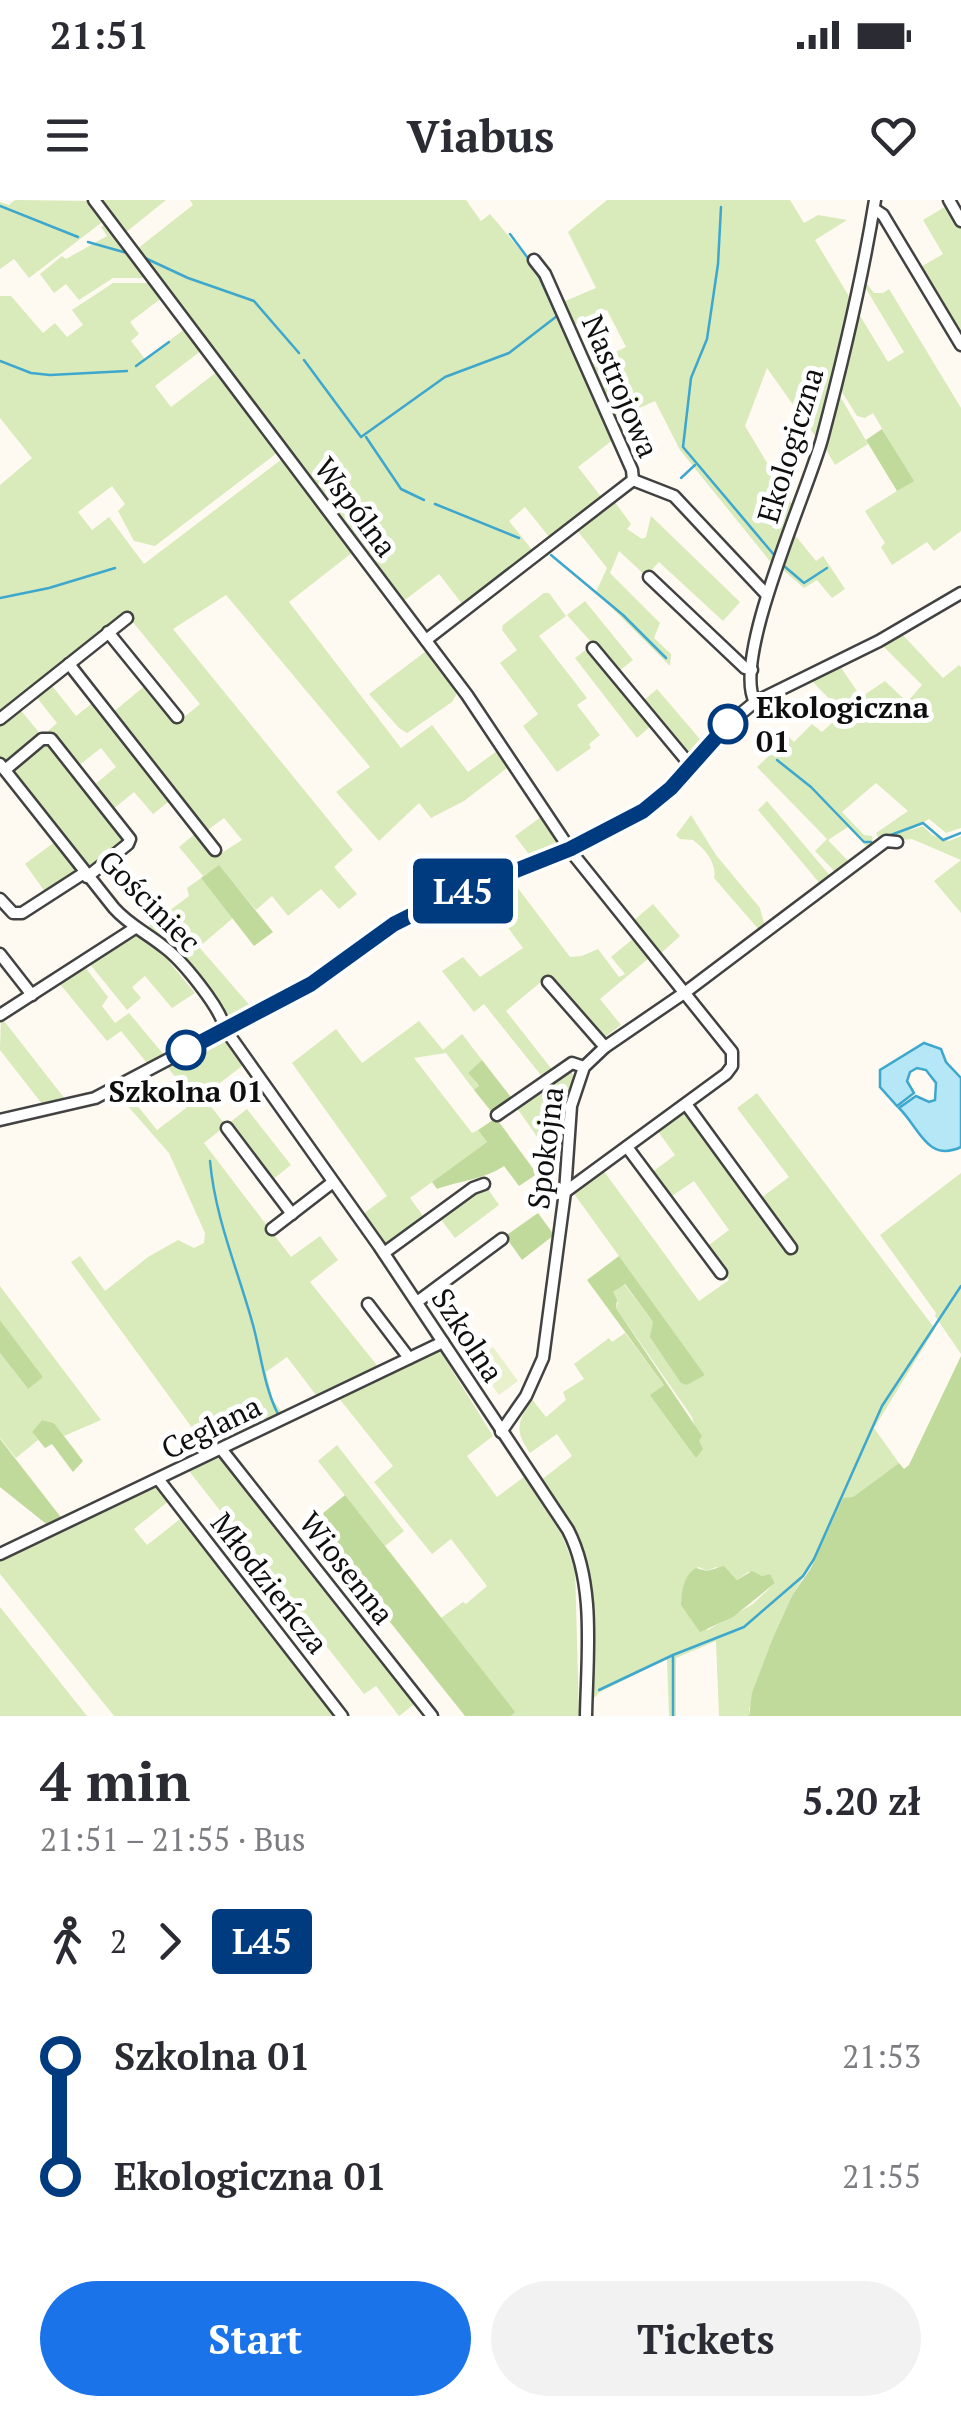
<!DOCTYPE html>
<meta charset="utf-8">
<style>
body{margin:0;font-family:"PT Serif",serif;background:#f2f2f3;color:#2b2b33;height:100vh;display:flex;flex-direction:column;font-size:38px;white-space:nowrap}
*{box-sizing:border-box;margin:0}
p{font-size:32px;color:#7c7c81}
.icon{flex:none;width:55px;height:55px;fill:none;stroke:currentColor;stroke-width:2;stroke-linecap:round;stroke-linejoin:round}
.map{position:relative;height:1516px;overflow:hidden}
.drawer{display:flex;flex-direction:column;background:#fff;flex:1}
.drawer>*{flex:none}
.badge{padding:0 20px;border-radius:8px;font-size:35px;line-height:65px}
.map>.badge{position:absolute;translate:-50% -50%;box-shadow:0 0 0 5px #fff}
.legs{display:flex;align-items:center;gap:15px;height:110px;padding:0 40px;font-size:32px}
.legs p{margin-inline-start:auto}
.headline{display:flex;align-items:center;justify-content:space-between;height:170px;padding:0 40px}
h1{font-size:55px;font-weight:700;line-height:75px}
.button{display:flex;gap:20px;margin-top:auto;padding:20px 40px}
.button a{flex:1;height:115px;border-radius:60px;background:#1a73e8;color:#fff;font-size:40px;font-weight:700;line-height:115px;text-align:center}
.button a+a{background:#f2f2f3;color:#2b2b33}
ul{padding:0 40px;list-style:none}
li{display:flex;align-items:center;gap:35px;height:120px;font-size:38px}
li i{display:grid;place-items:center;width:15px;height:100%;margin:0 12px;background:currentColor}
li i::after{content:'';width:25px;height:25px;margin:-12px;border:8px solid;border-radius:50%;background:#fff}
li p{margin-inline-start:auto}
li:first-child i{background:linear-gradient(#0000 50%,currentColor 0)}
li:last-child i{background:linear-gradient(currentColor 50%,#0000 0)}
.status{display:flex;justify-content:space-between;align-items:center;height:70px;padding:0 50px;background:#fff;direction:ltr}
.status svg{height:28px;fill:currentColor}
header{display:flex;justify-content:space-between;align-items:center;height:130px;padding:0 40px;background:#fff;font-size:45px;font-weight:700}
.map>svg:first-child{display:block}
.green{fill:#d9eabb;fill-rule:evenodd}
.forest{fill:#bfda9a}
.pitch{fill:#e9f1cc}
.water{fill:#b6e7f6;stroke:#3da7cd;stroke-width:2.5}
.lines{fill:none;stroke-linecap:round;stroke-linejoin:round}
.stream{stroke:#3da7cd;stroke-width:2.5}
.minor-casing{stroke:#424242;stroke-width:15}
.minor{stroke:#fff;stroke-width:10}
.line-1-casing{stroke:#fff;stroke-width:22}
.line-1{stroke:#003b80;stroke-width:15}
.stop-1-dot{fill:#fff;stroke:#003b80;stroke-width:5}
.labels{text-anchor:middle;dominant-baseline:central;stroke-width:10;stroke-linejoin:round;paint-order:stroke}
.street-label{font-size:30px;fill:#0f0f0f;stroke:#fff}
.stop-label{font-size:30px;font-weight:bold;fill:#0f0f0f;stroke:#fff;text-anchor:start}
</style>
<div class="status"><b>21:51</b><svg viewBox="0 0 49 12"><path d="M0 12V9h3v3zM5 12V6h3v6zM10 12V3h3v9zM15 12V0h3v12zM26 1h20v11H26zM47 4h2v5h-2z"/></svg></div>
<header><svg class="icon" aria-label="menu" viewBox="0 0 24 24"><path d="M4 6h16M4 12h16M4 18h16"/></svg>Viabus<svg class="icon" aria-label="heart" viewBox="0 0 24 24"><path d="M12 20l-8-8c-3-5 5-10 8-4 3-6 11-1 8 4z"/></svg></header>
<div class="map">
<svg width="961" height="1516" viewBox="0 0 961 1516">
<rect width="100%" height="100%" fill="#fffaf1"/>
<g class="green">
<polygon points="15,0 89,1 105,20 29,78 14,59 0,69 0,2 9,5"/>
<polygon points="100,0 166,0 125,33"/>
<polygon points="190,0 466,0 481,21 490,14 542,76 614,239 578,267 602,298 550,338 525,307 509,321 533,351 463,405 439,374 401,403 137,49 193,5"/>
<polygon points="607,0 790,0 804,23 818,15 847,20 815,40 850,98 818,240 767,168 745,226 794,308 773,365 680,250 655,201 615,219 590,164 626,147 607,110 573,125 563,102 596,88 568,32"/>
<polygon points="948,5 961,26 961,138 919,68 943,54 923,20"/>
<polygon points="107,23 150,78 113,78 79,100 66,84 54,93 40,74 62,56 66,59 107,36 101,27"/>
<polygon points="113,83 153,83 163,97 130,122 139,134 131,141 145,159 186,128 202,150 155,186 171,207 218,171 277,253 155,346 134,341 118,311 125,304 112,286 78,312 92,330 109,317 144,364 282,259 353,352 289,402 401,548 432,525 468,572 501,548 511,565 464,601 431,618 419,603 379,641 336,592 370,567 226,395 173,429 353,650 334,667 357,694 339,709 321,689 288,716 272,696 256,710 219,666 203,676 179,647 197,632 217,656 242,640 224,618 205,632 112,513 146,485 177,523 200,504 127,415 0,513 0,285 32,258 0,218 0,96 11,96 43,133 55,123 67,137 83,125 72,110"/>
<polygon points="866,83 874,93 883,93 889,89 961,208 961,331 934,351 927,342 892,365 881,347 885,343 865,311 913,281 873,213 865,218 857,216 839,187 859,114 888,162 904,152 865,87"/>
<polygon points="838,193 868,244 835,265 824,246"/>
<polygon points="614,301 631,324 627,329 642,339 646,337 651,316 740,402 723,421 659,362 646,376 619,351 610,373 660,423 654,438 671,454 670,466 596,392 607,368 577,330"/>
<polygon points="794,334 816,361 823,356 845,389 832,398 817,380 804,388 782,369"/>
<polygon points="544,393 549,393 566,416 539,436 587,498 577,505 600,535 589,544 591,548 557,572 523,526 538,514 500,463 517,450 502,430 503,425"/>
<polygon points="585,401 633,460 618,472 567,415"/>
<polygon points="901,433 943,478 959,465 961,467 961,628 946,633 929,619 909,631 923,626 932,635 949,641 961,636 961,713 934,681 961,660 912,639 880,642 876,633 908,611 876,583 842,612 864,635 872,636 873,643 867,647 848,627 828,640 851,664 836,673 815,651 827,639 757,567 789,537 794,542 812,524 822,532 843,513 810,479 840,466 861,497 885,481 907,502 922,485 882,445"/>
<polygon points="588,448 652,525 637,538 575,458"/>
<polygon points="425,452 428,452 455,484 456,495 452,502 407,533 399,528 369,494"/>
<polygon points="49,482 76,516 95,501 172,599 153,614 134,592 112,610 93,586 116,567 101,548 77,567 48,531 57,523 34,494"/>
<polygon points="657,489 704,544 690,561 642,502"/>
<polygon points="18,507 42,536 5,565 0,559 0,522"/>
<polygon points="46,541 108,616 106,618 122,640 121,647 90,669 11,569"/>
<polygon points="767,601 832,678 822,686 758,610"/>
<polygon points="545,614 564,645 531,657 515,636"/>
<path d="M 691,615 L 716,655 L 760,708 L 765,727 L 760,731 L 714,678 C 717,663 705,649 693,640 L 680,639 L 676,635 Z"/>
<polygon points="56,641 79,672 46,693 25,664"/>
<polygon points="201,678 233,718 199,747 252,808 231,818 174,750 147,731 149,726 189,696 187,688"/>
<polygon points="511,679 570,757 582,756 598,749 619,777 625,774 611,757 634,738 649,758 600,799 621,825 601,840 547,777 506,811 554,872 544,879 484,804 474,812 442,771 463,757 480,777 523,748 503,721 513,714 493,685"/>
<polygon points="653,704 680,736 660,754 633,721"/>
<polygon points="136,735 166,758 195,793 172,808 145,776 132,787 141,798 127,810 89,763"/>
<polygon points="85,767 108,797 102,806 115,823 129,813 164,855 147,863 121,831 107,841 59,783"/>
<polygon points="1,817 65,899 43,905 0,850"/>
<polygon points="419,821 443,850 462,834 482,860 468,873 479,887 474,890 446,853 414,858 472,933 478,930 487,942 410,998 426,1020 394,1043 383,1042 363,1014 387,996 292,863 336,829 362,863"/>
<polygon points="213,839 223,839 242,866 203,896 223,922 223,928 204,943 291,1057 320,1036 338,1060 310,1082 380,1169 319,1199 287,1157 266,1172 273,1200 284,1215 209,1251 71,1062 80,1056 105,1091 148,1057 178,1040 194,1048 204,1043 205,1033 169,953 118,895 124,889 157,930 194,902 166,865"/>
<polygon points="570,868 573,876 566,929 560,921 538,938 514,904"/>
<path d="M 757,893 L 935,1129 L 874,1228 L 899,1263 L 853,1297 L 793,1394 L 749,1509 L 749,1516 L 719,1516 L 716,1441 L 676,1458 L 676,1516 L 669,1516 L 667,1459 L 600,1492 L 593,1499 L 587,1363 L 575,1329 L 540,1281 L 572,1256 L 557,1234 L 530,1253 C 513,1229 519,1223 531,1198 L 546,1217 L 566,1200 L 563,1192 L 584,1179 L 574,1164 L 609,1138 L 612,1142 L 625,1133 L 664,1185 L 651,1195 L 699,1241 L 692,1217 L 616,1108 L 618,1103 L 612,1093 L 624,1084 L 653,1122 L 653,1131 L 687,1185 L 705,1175 L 572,991 L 603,970 L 699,1101 L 729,1080 L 705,1048 L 729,1030 L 694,981 L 669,998 L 651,973 L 675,955 L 657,930 L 693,908 L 761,998 L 789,977 L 737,908 ZM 699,1367 L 707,1371 L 716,1367 L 731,1373 L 737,1380 L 748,1372 L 762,1376 L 770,1374 L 775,1383 L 753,1404 L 708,1430 L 681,1405 C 683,1388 683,1374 699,1367 Z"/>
<polygon points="247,909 291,965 272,980 229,923"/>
<polygon points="961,973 961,1154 935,1116 936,1113 880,1035"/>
<polygon points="485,985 499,1005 455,1038 439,1017"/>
<polygon points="0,1086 101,1220 64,1236 54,1223 42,1220 32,1232 38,1240 16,1258 0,1238 0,1153 27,1188 43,1177 0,1120"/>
<polygon points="440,1151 493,1236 467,1256 497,1297 524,1277 562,1335 575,1369 579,1516 511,1516 514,1512 441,1418 463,1402 466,1404 487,1386 451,1339 432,1354 374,1282 393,1266 338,1197 425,1154 427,1157"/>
<polygon points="337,1245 404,1331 385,1346 318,1261"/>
<polygon points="221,1257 417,1502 399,1516 376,1486 364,1494 189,1271"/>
<polygon points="157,1287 170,1300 134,1329 147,1345 184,1316 339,1516 114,1516 0,1374 0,1361"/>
<polygon points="0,1407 87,1516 0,1516"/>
</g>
<g class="forest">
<polygon points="882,229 914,281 897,291 866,240"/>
<polygon points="219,665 273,732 254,746 201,678"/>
<polygon points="482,860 514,901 494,915 474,890 479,886 468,873"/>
<path d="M 496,918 L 537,974 L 519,986 L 504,966 C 485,979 459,981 437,989 L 432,982 L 487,942 L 478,930 Z"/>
<polygon points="538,1013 554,1035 522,1060 505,1036"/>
<polygon points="619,1056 705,1175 687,1185 681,1183 650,1137 653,1122 625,1084 613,1092 617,1100 616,1108 702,1236 699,1241 703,1249 696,1258 650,1195 664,1185 587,1080"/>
<polygon points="0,1120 43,1177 28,1189 0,1153"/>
<polygon points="961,1156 961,1516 749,1516 752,1493 773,1438 793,1394 811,1368 843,1298 853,1297 899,1263 904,1269 909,1265"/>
<polygon points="42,1220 54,1223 83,1261 73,1272 52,1244 45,1248 32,1232"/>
<polygon points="0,1239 63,1320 50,1327 0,1287"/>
<polygon points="345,1295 515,1512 511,1516 465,1516 311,1323"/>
<path d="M 724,1366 L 737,1380 L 752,1371 L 762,1376 L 770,1374 L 775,1383 L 733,1417 L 700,1432 L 681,1405 C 682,1390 683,1376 696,1368 L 707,1371 Z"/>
</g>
<polygon class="pitch" points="493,1147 518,1181 499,1195 474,1161"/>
<path class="water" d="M 924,843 L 941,849 L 946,862 L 961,878 L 961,947 C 927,963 919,927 899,908 L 916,896 L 929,902 L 935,900 L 936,883 L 926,870 L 917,868 L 910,872 L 907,881 L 914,893 L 897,906 L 880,887 L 880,870 Z"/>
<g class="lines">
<g class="stream">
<polyline points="0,6 78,37"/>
<polyline points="721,7 718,64 707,139 691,178 683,247 775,356"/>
<polyline points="510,34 530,61"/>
<polyline points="88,42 127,53"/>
<polyline points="145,58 188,78 254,101 299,153"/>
<polyline points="304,160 361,237 445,177 509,153 557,116 537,72"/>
<polyline points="0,161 31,173 50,175 127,171"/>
<polyline points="136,166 169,142"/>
<polyline points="366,237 401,289 424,300"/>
<polyline points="681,278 695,265"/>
<polyline points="435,304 519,338"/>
<polyline points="551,355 623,415 666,458"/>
<polyline points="784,366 804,383 827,368"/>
<polyline points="0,398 49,388 115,368"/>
<polyline points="777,560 811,587 864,642 871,642"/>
<polyline points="880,639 923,623 943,640 961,633"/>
<path d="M 210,961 C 215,1018 238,1070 253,1125 C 261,1154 264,1187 278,1214"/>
<polyline points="673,1456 673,1516"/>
<polyline points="599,1490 673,1455 744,1427 803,1376 814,1359 882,1206 961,1086"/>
</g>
<defs>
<g id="minor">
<polyline points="94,0 467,495 573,654 732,852 732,866 726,874 565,992"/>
<polyline points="949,0 961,21"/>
<polyline points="874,9 883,15 961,145"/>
<polyline points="534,60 545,74 632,270 633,280"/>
<polyline points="633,280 674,296 767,395"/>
<polyline points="649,377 745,468 752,470"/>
<polyline points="108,432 177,517"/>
<polyline points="426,440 633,280"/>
<polyline points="593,448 691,566"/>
<polyline points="69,464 215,650"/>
<path d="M 755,502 C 731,459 808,291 822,239 C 843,160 862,81 875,0"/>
<polyline points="0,519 127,418"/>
<path d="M 0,564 L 114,708 C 129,725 147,733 164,747 C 182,760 221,808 225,829 L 379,1046 L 568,1330 C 596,1384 587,1456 586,1516"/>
<polyline points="5,570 42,539 51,539 130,639 128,644 87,677"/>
<polyline points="0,699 13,713 22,713 84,673"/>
<polyline points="0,754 32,795"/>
<polyline points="548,782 605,847"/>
<polyline points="0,815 135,728"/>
<polyline points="686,904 791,1048"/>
<polyline points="497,915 572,863 584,867"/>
<polyline points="0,920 95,898 311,784 394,724 444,699 571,649 620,624 661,597 728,524 755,502 879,441 961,393"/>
<polyline points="227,928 292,1014"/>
<polyline points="627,947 721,1073"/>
<polyline points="272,1029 333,982"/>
<polyline points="384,1053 473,988 484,984"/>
<polyline points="417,1102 502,1039"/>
<polyline points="368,1104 409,1158"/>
<polyline points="501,1232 526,1196 543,1158 565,992 571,906 584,867 605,847 687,791 886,641 897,642"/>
<polyline points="222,1250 432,1516"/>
<polyline points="159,1280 342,1516"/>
<polyline points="0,1354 443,1142"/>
</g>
</defs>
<use href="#minor" class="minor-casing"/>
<use href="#minor" class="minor"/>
</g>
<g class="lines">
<defs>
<polyline id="line-1" points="186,850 311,784 394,724 444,699 570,649 643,611 671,588 728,524"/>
</defs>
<use href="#line-1" class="line-1-casing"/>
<use href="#line-1" class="line-1"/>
</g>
<g class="stop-1-dot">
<circle cx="728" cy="524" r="18"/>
<circle cx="186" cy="850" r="18"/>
</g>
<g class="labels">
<g class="street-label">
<text transform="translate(621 186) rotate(67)">Nastrojowa</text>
<text transform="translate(790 245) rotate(-73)">Ekologiczna</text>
<text transform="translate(356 307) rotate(53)">Wspólna</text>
<text transform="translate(150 701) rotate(45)">Gościniec</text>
<text transform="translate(545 948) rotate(-83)">Spokojna</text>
<text transform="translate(468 1135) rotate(57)">Szkolna</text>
<text transform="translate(211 1227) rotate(-26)">Ceglana</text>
<text transform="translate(347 1368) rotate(52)">Wiosenna</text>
<text transform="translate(270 1383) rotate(52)">Młodzieńcza</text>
</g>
<g class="stop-label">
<text x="756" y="507">Ekologiczna<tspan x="756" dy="34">01</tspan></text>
<text x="186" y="891" text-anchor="middle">Szkolna 01</text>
</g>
</g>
</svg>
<b class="badge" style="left:463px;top:691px;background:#003b80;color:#fff">L45</b>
</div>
<section class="drawer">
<div class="headline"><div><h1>4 min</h1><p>21:51 – 21:55 · Bus</p></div><b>5.20 zł</b></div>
<div class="legs"><svg class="icon" aria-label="walk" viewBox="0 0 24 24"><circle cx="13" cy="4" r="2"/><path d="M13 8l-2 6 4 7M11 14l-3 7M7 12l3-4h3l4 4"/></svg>2<svg class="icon" aria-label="forward" viewBox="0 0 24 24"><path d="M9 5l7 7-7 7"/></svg><b class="badge" style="background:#003b80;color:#fff">L45</b></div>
<ul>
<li><i style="color:#003b80"></i><b>Szkolna 01</b><p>21:53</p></li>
<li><i style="color:#003b80"></i><b>Ekologiczna 01</b><p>21:55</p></li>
</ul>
<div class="button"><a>Start</a><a>Tickets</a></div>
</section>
